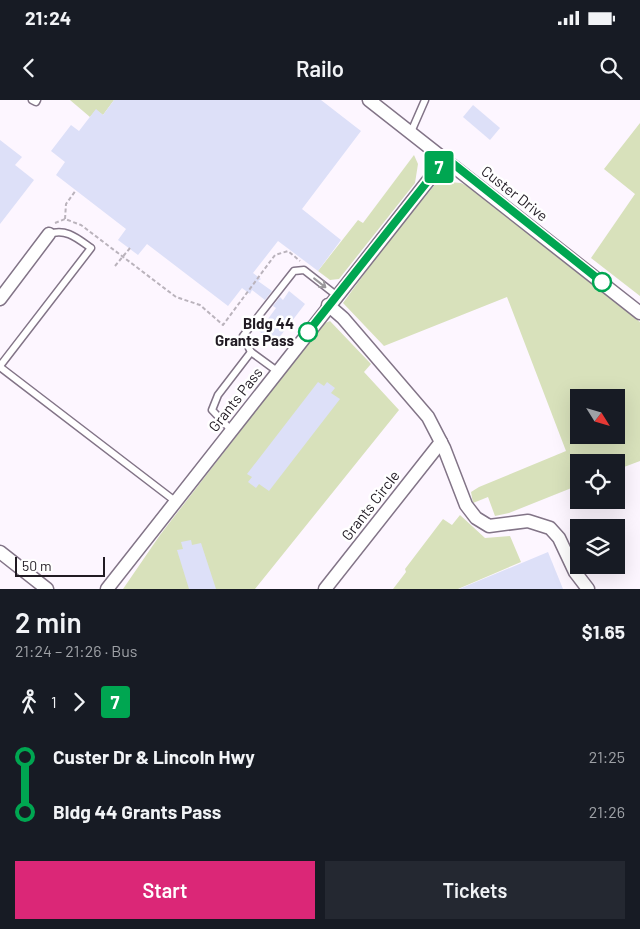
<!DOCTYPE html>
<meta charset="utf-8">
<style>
body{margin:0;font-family:Barlow,sans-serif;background:#242831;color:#f1f3f6;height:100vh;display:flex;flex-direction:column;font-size:19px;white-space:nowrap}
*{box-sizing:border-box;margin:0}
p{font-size:16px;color:#9ea1a6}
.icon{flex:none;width:28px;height:28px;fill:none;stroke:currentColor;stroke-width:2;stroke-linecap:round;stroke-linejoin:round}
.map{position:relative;height:489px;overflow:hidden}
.details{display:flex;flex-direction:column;background:#171b24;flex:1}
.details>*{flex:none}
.badge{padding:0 10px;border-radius:4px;font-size:18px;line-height:32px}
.needle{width:32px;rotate:127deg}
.controls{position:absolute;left:570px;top:289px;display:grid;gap:10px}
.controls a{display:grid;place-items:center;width:55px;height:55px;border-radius:0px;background:#171b24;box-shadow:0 5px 20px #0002;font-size:25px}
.scale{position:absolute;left:15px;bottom:12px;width:90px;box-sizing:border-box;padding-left:5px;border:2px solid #211b23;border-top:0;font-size:14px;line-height:18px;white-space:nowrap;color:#211b23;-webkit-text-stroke:4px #fff;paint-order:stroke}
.map>.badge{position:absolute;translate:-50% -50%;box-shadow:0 0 0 2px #fff}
.legs{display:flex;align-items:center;gap:8px;height:55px;padding:0 15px;font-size:16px}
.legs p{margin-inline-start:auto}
.overview{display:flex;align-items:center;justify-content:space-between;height:85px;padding:0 15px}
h1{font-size:28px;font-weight:600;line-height:38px}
.cta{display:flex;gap:10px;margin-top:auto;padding:10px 15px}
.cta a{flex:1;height:58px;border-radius:0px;background:#db2777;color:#fff;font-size:20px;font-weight:600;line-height:58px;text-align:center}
.cta a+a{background:#242831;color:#f1f3f6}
ul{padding:0 15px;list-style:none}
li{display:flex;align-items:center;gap:18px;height:55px;font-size:19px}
li i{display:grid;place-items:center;width:8px;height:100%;margin:0 6px;background:currentColor}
li i::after{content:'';width:12px;height:12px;margin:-6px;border:4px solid;border-radius:50%;background:#171b24}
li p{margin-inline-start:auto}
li:first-child i{background:linear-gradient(#0000 50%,currentColor 0)}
li:last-child i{background:linear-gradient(currentColor 50%,#0000 0)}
.status{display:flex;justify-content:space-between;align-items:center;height:35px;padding:0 25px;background:#171b24;direction:ltr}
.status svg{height:14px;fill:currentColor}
header{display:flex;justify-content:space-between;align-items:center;height:65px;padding:0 15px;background:#171b24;font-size:22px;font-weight:600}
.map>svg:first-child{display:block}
.green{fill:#d8e1bb;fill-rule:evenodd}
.building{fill:#dde0f8}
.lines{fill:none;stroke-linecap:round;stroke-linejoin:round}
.lane-casing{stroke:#827487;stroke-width:9}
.street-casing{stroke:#827487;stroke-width:15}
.path{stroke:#bab3bc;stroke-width:2;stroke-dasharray:4 2.5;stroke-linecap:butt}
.lane{stroke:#fff;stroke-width:6}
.street{stroke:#fff;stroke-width:12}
.oneway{stroke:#9b989c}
.line-1-casing{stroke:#fff;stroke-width:11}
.line-1{stroke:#00a651;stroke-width:8}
.stop-1-dot{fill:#fff;stroke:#00a651;stroke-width:2.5}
.labels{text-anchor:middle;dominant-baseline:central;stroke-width:5;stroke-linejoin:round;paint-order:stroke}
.street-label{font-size:15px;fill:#211b23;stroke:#fff}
.stop-label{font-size:15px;font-weight:bold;fill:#211b23;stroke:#fff;text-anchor:end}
</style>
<div class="status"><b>21:24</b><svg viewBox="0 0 49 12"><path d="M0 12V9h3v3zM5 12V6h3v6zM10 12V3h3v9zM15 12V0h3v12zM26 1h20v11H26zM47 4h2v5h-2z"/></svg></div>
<header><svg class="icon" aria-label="back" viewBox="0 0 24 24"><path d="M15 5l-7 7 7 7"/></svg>Railo<svg class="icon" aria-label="search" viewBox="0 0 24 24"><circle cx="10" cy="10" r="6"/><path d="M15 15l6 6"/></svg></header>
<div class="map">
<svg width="640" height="489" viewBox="0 0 640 489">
<rect width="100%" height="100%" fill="#fdf6ff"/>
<g class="green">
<polygon points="70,0 114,0 103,15 96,10 90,17"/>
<polygon points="640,23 640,196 591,158 635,94 604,69"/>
<polygon points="414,55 418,64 415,83 339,179 330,180 318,171 358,120 363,123"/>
<path d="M 438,81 L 461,83 L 469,87 L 640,222 L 640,361 L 616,370 L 616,362 L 579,362 L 579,385 L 509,413 L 495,416 L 488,397 L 473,403 L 471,392 L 479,387 L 566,351 L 507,197 L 384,246 L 343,203 L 386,144 ZM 579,298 L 616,298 L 616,335 L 579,335 Z"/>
<polygon points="330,221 371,264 364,272 399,310 255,489 123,489 160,435 323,224"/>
<polygon points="460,415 485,438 510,436 521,462 458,489 393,489 406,472 405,469 443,419 452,425"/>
</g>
<g class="building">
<polygon points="114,0 321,0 361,31 302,109 341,140 318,171 278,141 253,173 261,179 258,181 272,191 265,200 252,190 250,194 242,188 228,206 147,144 138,155 118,140 126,129 56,75 65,62 51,51 71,25 79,31 96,9 103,15"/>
<polygon points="473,5 500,28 490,40 463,17"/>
<polygon points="0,40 22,57 15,65 34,80 0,124"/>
<polygon points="289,191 305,204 275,243 259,231 276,208 273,206 280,197 283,200"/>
<polygon points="318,282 324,286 327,282 335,288 331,293 340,299 269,391 259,384 256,388 248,382 252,377 247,374"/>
<polygon points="191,440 192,445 201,443 216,489 189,489 177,450 183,449 181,442"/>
<polygon points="548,452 563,489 459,489"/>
</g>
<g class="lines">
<defs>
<g id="lane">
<polyline points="32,0 36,2 37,0"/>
<polyline points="411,32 425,0"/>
<polyline points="251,252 243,236 294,171 304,170 336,195"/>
<path d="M 0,266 L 91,148 C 77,138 66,128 49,134"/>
<polyline points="0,267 175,401"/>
<polyline points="231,330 212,310 218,295 251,252 277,271"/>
</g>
<g id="street">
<polyline points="369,0 640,213"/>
<polyline points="0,199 49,134"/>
<polyline points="328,205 343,218 428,317 444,348 466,405 476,418 489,426 528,421 550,428 559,438 575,472 588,489"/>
<polyline points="0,452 47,489"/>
<polyline points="107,489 446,58"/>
<polyline points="325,489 441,342"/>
</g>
</defs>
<use href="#lane" class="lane-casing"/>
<use href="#street" class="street-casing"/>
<g class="path">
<polyline points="65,119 66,104 76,90"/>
<polyline points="55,123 65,119 81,125 176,197 200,205 223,225 275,155 288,151 300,161"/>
<polyline points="115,166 130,148"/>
</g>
<use href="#lane" class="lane"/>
<use href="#street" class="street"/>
</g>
<defs><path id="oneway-shaft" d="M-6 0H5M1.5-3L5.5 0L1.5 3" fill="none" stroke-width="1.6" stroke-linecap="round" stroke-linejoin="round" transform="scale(1.25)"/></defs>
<use class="oneway" href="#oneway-shaft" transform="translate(320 183) rotate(38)"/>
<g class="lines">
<defs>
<polyline id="line-1" points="308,232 446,58 602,182"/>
</defs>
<use href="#line-1" class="line-1-casing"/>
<use href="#line-1" class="line-1"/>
</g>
<g class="stop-1-dot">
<circle cx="602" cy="182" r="9"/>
<circle cx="308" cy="232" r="9"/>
</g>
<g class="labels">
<g class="street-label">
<text transform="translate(515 93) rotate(38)">Custer Drive</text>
<text transform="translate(235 299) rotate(-52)">Grants Pass</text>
<text transform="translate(370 405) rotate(-52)">Grants Circle</text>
</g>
<g class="stop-label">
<text x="294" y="223">Bldg 44<tspan x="294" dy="17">Grants Pass</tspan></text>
</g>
</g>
</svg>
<div class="controls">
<a><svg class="needle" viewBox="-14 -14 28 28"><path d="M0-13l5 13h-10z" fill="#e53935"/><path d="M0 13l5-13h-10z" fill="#9ea1a6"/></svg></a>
<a><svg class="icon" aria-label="locate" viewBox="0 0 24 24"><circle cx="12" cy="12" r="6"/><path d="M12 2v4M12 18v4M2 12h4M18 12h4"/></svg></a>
<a><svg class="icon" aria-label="layers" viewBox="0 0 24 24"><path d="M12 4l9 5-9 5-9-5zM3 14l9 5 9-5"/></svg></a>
</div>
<div class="scale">50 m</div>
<b class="badge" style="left:439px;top:67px;background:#00a651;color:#fff">7</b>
</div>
<section class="details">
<div class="overview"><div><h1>2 min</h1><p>21:24 – 21:26 · Bus</p></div><b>$1.65</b></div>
<div class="legs"><svg class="icon" aria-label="walk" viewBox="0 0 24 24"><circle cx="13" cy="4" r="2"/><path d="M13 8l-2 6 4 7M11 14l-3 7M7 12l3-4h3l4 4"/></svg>1<svg class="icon" aria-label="forward" viewBox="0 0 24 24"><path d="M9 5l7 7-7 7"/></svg><b class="badge" style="background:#00a651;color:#fff">7</b></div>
<ul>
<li><i style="color:#00a651"></i><b>Custer Dr &amp; Lincoln Hwy</b><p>21:25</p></li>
<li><i style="color:#00a651"></i><b>Bldg 44 Grants Pass</b><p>21:26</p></li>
</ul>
<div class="cta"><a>Start</a><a>Tickets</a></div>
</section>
